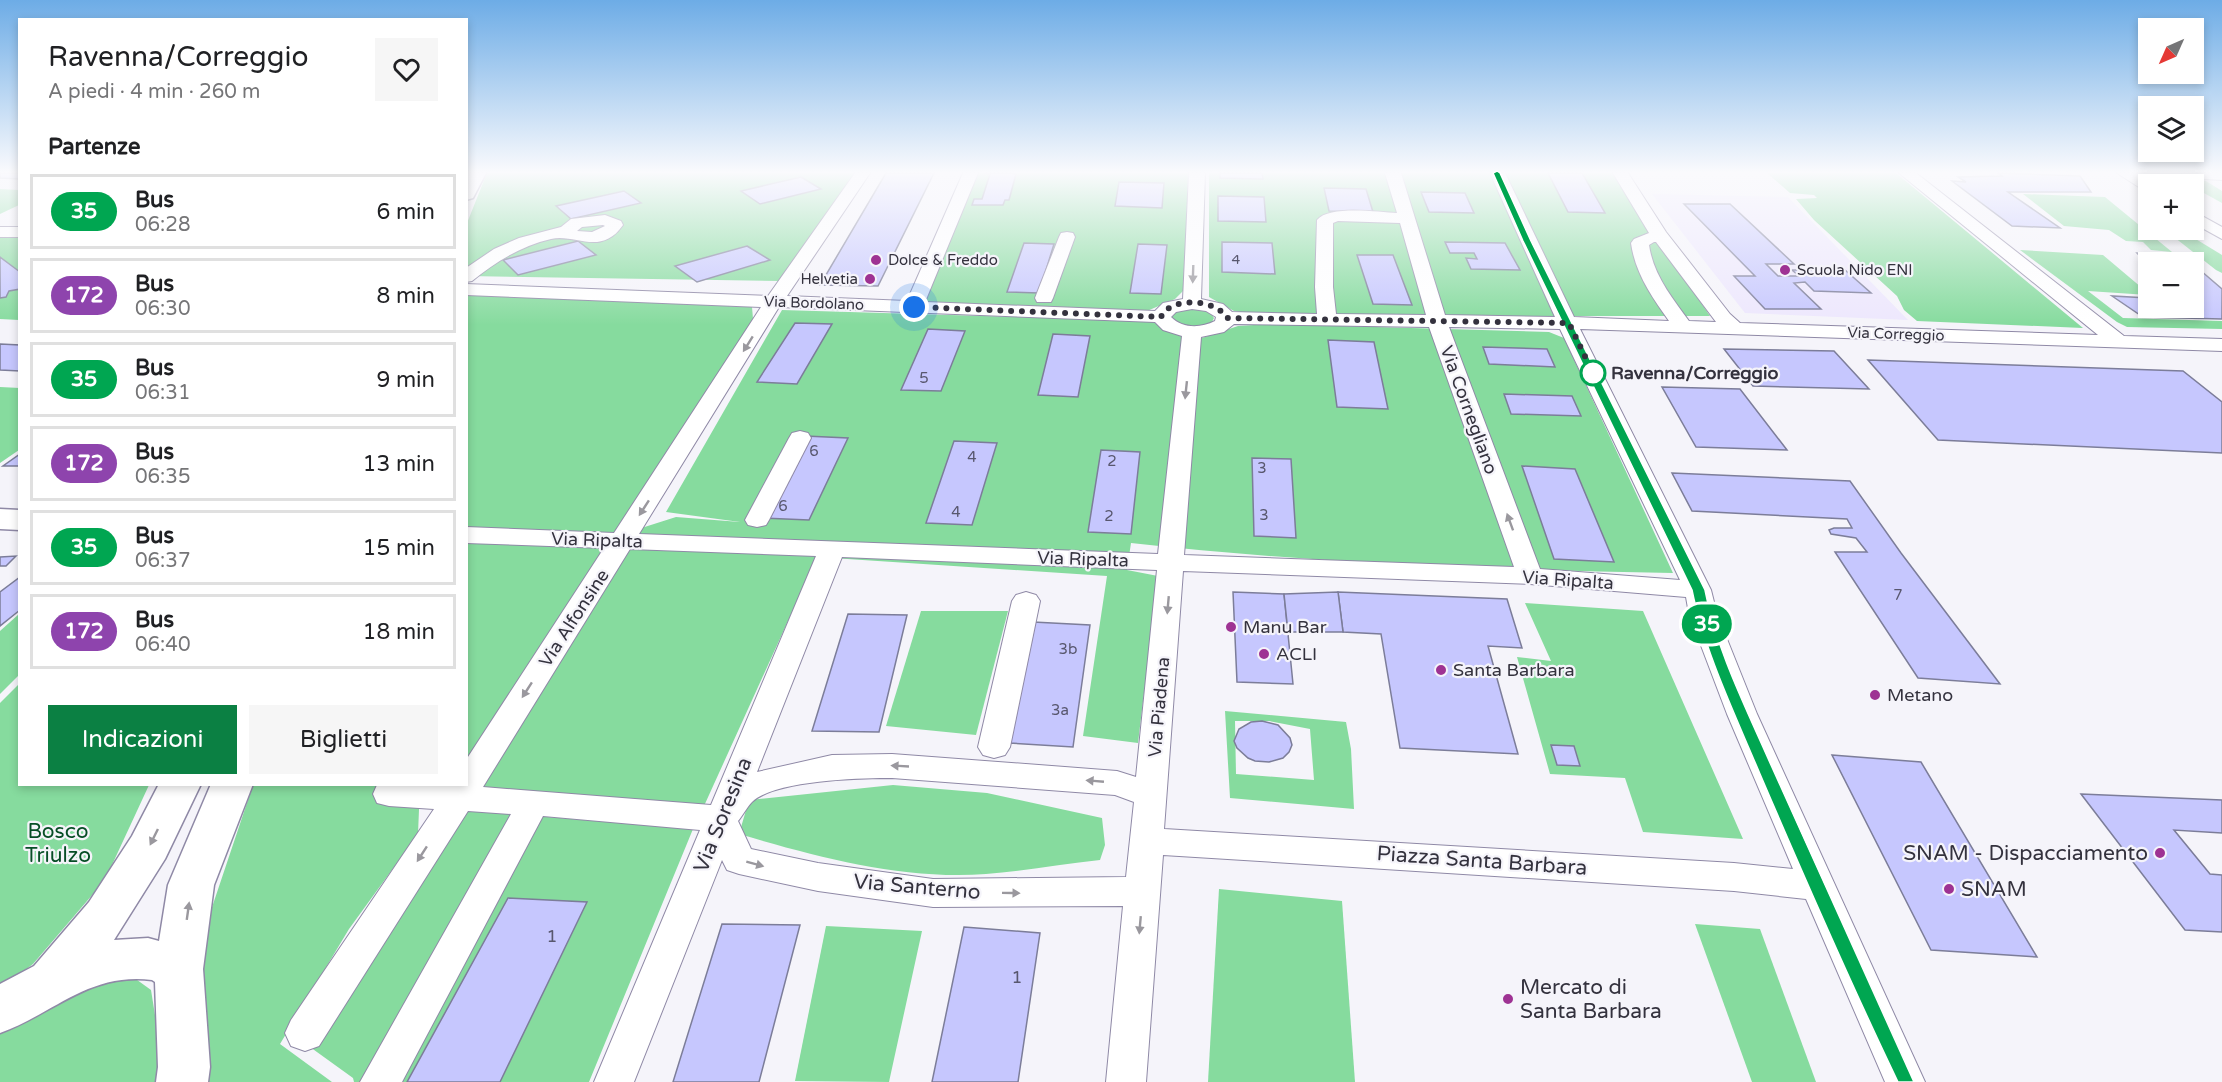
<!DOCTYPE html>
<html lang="it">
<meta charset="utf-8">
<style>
body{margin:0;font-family:"Varela Round",sans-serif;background:#f6f6f6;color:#202124;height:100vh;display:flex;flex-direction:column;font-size:22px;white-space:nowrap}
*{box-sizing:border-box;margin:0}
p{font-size:20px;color:#757577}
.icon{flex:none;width:33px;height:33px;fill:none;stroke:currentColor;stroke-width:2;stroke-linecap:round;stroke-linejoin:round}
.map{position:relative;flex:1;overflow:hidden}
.sheet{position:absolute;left:18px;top:18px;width:450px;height:768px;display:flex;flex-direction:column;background:#fff;border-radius:0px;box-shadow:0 3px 9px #0003}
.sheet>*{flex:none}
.badge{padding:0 12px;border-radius:20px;font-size:21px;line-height:39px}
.needle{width:39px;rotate:225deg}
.buttons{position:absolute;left:2138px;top:18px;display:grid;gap:12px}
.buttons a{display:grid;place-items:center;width:66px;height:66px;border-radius:0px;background:#fff;box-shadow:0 3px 9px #0003;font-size:30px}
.you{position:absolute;width:30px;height:30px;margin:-15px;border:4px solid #fff;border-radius:50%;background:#1a73e8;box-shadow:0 0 0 9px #1a73e833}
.map>.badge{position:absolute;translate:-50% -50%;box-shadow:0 0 0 3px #fff}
h2{padding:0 30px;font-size:22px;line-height:54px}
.round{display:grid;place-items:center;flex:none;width:63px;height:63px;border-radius:0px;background:#f6f6f6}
.head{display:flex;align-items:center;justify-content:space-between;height:102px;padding:0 30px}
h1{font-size:28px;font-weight:600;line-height:45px}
.cta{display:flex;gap:12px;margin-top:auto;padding:12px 30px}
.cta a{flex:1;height:69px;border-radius:0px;background:#0b8043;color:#fff;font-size:24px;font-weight:600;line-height:69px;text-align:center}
.cta a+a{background:#f6f6f6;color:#202124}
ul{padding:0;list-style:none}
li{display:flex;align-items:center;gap:18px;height:75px;margin:0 12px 9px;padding:0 18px;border:3px solid #e0e0e0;border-radius:0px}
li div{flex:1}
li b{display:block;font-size:22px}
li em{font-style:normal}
li .badge{min-width:66px;font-weight:700;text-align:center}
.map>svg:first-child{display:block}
.education{fill:#ede7fd}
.green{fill:#86db9e;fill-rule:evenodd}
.building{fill:#c6c7fe;stroke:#7c7d99;stroke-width:1.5}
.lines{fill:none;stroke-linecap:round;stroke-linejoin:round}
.street-casing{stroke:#8f89a6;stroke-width:2}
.secondary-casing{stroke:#8f89a6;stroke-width:3}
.street{fill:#fff;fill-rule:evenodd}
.secondary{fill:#fff;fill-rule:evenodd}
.oneway{fill:#9a989e}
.line{fill:#00a651;stroke:#fff;stroke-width:1.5}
.walk{stroke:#34323e;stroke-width:6;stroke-dasharray:0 10.8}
.poi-dot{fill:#9e3293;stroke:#f5f4fa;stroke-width:2}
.stop-dot{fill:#fff;stroke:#00a651;stroke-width:3}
.labels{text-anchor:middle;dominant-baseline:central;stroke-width:4.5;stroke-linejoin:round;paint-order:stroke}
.far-number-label{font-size:14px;fill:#58576e}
.far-poi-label{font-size:15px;fill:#34323e;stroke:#f5f4fa;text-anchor:start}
.far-street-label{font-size:15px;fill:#34323e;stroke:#f5f4fa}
.number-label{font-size:15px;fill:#58576e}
.stop-label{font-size:18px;font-weight:bold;fill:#34323e;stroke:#f5f4fa;text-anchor:start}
.street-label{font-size:18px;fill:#34323e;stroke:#f5f4fa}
.poi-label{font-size:18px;fill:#34323e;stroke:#f5f4fa;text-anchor:start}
.near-number-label{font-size:18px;fill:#58576e}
.near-street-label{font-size:21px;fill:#34323e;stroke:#f5f4fa}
.near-park-label{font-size:21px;fill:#074e26;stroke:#f5f4fa}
.near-poi-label{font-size:21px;fill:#34323e;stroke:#f5f4fa;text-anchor:start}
</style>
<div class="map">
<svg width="2222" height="1082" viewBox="0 0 2222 1082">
<rect width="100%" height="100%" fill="#f5f4fa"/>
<polygon class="education" points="1652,194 1788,197 1908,320 1745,313"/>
<g class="green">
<polygon points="487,173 857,173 779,281 467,276 467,223"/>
<polygon points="976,173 1188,173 1184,290 1175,299 1147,311 922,303"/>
<polygon points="1209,173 1613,173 1710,316 1268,316 1234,311 1209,297"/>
<polygon points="1767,173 1896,173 2083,328 1917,321 1904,310 1897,296 1814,220 1796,199 1817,198 1814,195 1790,193"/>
<polygon points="2180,179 2206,181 2222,191 2222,203 2193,187 2193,184"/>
<polygon points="0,189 19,190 19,205 0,214"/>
<polygon points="2023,194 2105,197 2172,252 2151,250 2143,242 2126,241 2109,230 2064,226"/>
<polygon points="2165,230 2181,230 2222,255 2222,273 2216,270"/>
<polygon points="0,236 19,236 19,320 0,319"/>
<polygon points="2020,250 2103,255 2148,293 2148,295 2088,291 2123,318 2222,321 2222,329 2127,327 2117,322"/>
<path d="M 467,295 L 752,307 L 753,319 L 716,377 L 632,531 L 676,517 L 740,522 L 666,512 L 782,310 L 1149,321 L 1199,339 L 1238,326 L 1269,324 L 1549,332 L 1564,338 L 1673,573 C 1493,570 1311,563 1131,543 L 1127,570 L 1158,576 L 1138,743 L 1083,736 L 1107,576 L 817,557 L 704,806 L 454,785 L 466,784 Z"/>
<path d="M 1189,308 C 1198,309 1209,309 1214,318 L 1212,322 C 1200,330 1184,327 1172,320 L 1171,316 L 1177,310 Z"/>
<polygon points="0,387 20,388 19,450 0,463"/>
<polygon points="1525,603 1643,611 1743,839 1643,832 1625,778 1550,774 1517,657 1551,661"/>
<polygon points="921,611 1008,611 976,735 886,726"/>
<polygon points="19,614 19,675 0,694 0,631"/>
<polygon points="19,684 20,784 149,785 105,880 33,964 0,989 0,703"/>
<path d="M 1225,711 L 1346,722 L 1351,749 L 1354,809 L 1230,798 ZM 1235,721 L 1269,721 L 1310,729 L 1314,780 L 1236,774 Z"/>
<polygon points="253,785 420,785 418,834 349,929 280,1044 332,1082 196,1082 198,949"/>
<path d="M 893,785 L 987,793 L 1102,818 L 1105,845 L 1100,860 C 1062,864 1024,871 986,874 C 902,880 818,857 739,834 L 749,800 Z"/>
<polygon points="461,810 693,829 589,1082 354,1082 353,1078 310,1047"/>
<polygon points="1219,889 1342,901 1355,1082 1208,1082"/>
<polygon points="1695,924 1760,929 1816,1082 1752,1082"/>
<polygon points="826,926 922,931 889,1082 795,1081"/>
<polygon points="133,977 151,990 162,1059 157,1082 0,1082 0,1030 92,980"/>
</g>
<g class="building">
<polygon points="0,173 20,173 20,179 0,178"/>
<polygon points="886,173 934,173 878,286 820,285"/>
<polygon points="1009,173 1016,174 1009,200 1005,200 1003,205 972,205 974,199 982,199 990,174 984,173"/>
<polygon points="1220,173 1262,173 1263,179 1220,178"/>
<polygon points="1548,173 1582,173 1605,213 1568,212"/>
<polygon points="1998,173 2080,176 2091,192 2008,192 2060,228 2012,226 1952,181 1966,182 1958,177 2002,176"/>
<polygon points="801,177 821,189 760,204 741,191"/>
<polygon points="1119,182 1164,183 1162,208 1115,206"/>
<polygon points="1324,188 1366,189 1373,212 1329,211"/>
<polygon points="624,191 641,203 571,219 556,206"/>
<polygon points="1421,192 1465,193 1474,213 1429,212"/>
<polygon points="1218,196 1264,197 1266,222 1218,221"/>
<polygon points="1684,204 1730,204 1794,264 1766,264 1778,276 1799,276 1792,270 1845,270 1871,293 1814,291 1805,282 1794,283 1821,309 1765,309 1734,276 1755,276"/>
<polygon points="578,241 596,255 518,275 503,260"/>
<polygon points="1222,242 1272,243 1275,274 1222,272"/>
<polygon points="1445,242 1505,243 1520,270 1471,269 1466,258 1477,259 1474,253 1450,253"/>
<polygon points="1024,243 1054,244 1039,293 1007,292"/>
<polygon points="1138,244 1167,245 1161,294 1130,293"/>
<polygon points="747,246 770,260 697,282 675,266"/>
<polygon points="2137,253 2184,255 2192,262 2148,262 2148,265"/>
<polygon points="1357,255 1393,255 1412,305 1373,304"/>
<polygon points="0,257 20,272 20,289 9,291 6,297 0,298"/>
<polygon points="2193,264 2222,289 2222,319 2143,317 2112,296 2148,298 2148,308 2193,308"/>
<polygon points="795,323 832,324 797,384 757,382"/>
<polygon points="928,329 965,331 941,391 901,390"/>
<polygon points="1053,334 1090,336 1078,397 1038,395"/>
<polygon points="1328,340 1374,342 1388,409 1337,407"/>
<polygon points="0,344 20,345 20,371 0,370"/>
<polygon points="1483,347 1547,349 1555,367 1489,364"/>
<polygon points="1724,349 1834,351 1869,389 1753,386"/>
<polygon points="1868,360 2183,371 2222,402 2222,453 1938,440"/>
<polygon points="1662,387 1740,389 1787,450 1696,447"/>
<polygon points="1504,394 1572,396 1581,416 1511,414"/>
<polygon points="805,436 848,438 809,520 761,518"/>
<polygon points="954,441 997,443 972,525 926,523"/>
<polygon points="1101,450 1140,452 1131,534 1088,532"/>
<polygon points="20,454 20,466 3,466"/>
<polygon points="1252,458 1291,459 1296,538 1254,536"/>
<polygon points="1522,466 1575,469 1614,562 1554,559"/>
<polygon points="1672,473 1850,481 1901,553 2000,684 1918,678 1835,552 1867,552 1856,538 1831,534 1829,530 1834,528 1852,528 1847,519 1692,511"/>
<polygon points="16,556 6,566 0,566 0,557"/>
<polygon points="20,577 20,610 0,626 0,592"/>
<polygon points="1233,592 1284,594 1293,684 1237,682"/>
<polygon points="1338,592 1507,599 1522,648 1488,646 1518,754 1400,748 1381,634 1343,632"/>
<polygon points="1338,592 1343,632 1288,632 1284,594"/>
<polygon points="848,614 907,615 879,732 812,731"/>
<polygon points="1033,622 1090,625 1073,747 1009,743"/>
<polygon points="1262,721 1278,725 1290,738 1292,745 1289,752 1283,758 1269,762 1255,761 1248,758 1237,748 1234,741 1239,729 1251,722"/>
<polygon points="1551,745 1574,746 1580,766 1557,765"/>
<polygon points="1832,755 1921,762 2037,957 1931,950"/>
<polygon points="2081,794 2222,800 2222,833 2174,830 2210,874 2222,875 2222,932 2185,930"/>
<polygon points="508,898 587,902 500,1082 407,1082"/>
<polygon points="722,924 800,925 759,1082 673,1082"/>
<polygon points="964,927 1040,933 1018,1082 932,1082"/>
</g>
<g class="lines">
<defs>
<g id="street">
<path d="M 855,173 L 870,173 L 787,296 L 907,301 L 963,173 L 978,173 L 925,302 L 1155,311 L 1163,303 L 1183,299 L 1189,173 L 1205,173 L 1201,299 L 1223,304 L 1232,312 L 1317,314 L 1315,287 L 1317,220 C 1329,205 1378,212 1397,213 L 1385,173 L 1401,173 L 1445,315 L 1555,317 L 1490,173 L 1505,173 L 1574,317 L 1669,321 C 1652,297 1635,273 1631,243 L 1634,239 L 1649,233 L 1613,173 L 1628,173 L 1666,232 L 1730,314 L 1740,323 L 2098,335 L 1899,173 L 1916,173 L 2124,336 L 2222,339 L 2222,351 L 1580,329 L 1711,590 L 1717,614 L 1757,714 L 1925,1082 L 1885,1082 L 1806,899 L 1734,891 L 1163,855 L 1146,1082 L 1106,1082 L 1123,906 L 933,907 L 818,891 L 739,874 L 727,870 L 722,860 L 634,1082 L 594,1082 L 700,830 L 543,816 L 402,1082 L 360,1082 L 511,814 L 468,811 L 319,1046 L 305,1051 L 291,1046 L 285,1033 L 291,1020 L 434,809 L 389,806 L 377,803 L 373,794 L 377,785 L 466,784 L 466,760 L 604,548 L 466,543 L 466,527 L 614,533 L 761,307 L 466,295 L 466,284 L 768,296 ZM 1338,221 L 1400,223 L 1426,315 L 1336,314 L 1333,287 L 1333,223 ZM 1654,242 L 1656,242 L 1716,322 L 1689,321 C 1672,298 1653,274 1649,245 ZM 779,307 L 1155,322 L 1163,330 L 1182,336 L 1158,554 L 639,534 ZM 1192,309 L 1206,311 L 1216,317 L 1215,321 C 1201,328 1183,329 1171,317 L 1176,312 ZM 1234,324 L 1429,327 L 1514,567 L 1184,555 L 1201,337 L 1224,332 ZM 1449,327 L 1560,329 L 1680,580 L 1540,569 ZM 630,549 L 816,556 L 711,805 L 483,787 ZM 842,557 L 1157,570 L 1136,777 L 1117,771 L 892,754 L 832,755 L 757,772 ZM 1183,571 L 1530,584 L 1686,597 L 1689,614 L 1727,714 L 1793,869 L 1734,863 L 1164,829 ZM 892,778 L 1115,795 L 1134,802 L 1126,877 L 933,879 L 818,863 L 751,849 L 738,821 C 743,815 747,807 752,802 C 775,780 861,778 892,778 Z"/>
<polygon points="2117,173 2135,173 2153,184 2148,184 2148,193"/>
<polygon points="2182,173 2222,173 2222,180 2189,178"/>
<polygon points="2193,211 2222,227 2222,239 2193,223"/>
<path d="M 605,215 L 621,221 L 623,225 C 601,257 575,233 551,239 C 521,246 495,262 472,281 L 466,282 L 466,268 L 494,249 L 519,238 L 561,227 L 571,219 ZM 603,225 L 605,226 L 592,232 L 577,231 L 582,227 Z"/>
<rect x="0" y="227" width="20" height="10"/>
<polygon points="1067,232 1073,233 1075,237 1053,298 1051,302 1037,302 1035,298 1059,237 1061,233"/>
<polygon points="800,431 808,433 811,438 769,520 766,525 757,527 748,525 745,520 789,438 792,433"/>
<polygon points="1026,592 1036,595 1040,601 1010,747 1005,755 994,758 983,755 978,747 1012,601 1016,595"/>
</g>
<g id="secondary">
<polygon points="466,173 486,173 473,198 466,200"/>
<polygon points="0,509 20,510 20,530 0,529"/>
<path d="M 159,784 L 201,784 L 165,859 L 114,940 L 148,938 L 159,941 L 168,885 L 211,784 L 253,784 L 214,885 L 203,969 L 210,1067 L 208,1082 L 156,1082 L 158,1067 L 155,982 L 152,980 C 89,972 53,1014 0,1033 L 0,984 L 34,966 L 89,902 L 132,836 Z"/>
</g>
</defs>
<use href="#street" class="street-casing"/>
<use href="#secondary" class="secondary-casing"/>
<use href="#street" class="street"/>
<use href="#secondary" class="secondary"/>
</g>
<defs><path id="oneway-solid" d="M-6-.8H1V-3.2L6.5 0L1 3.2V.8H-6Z" transform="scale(1.5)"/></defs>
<g class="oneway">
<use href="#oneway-solid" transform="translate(1193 274) rotate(92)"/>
<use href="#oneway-solid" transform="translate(748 344) rotate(122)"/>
<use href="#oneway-solid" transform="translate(1186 390) rotate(96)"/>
<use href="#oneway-solid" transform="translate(644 508) rotate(123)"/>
<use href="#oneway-solid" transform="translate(1510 522) rotate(-110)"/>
<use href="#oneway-solid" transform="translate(1168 605) rotate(95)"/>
<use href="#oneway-solid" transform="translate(527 690) rotate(123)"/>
<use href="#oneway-solid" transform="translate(900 766) rotate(-177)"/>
<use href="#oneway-solid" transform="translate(1095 781) rotate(-175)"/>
<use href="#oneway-solid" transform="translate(154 837) rotate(116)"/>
<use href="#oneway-solid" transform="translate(422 854) rotate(123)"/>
<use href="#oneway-solid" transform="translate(755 864) rotate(15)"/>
<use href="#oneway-solid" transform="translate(1011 893) rotate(1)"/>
<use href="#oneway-solid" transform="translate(188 911) rotate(-82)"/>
<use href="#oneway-solid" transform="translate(1140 925) rotate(95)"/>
</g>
<linearGradient id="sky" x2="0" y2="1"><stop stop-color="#6dace6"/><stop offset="0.53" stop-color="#fafafd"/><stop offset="1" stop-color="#fafafd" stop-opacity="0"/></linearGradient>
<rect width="2222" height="325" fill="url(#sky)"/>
<path class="line" d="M 1497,171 L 1500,173 L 1531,241 L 1705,590 C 1716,649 1747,710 1771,765 C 1818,871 1867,976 1914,1082 L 1898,1082 C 1851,984 1805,879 1760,774 C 1736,717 1704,650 1692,590 L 1523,241 L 1493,173 Z"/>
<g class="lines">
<path class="walk" d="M 914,307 L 1161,317 C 1170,296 1217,299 1227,318 L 1569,323 L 1596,379 L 1593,373"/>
</g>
<g class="poi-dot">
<circle cx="876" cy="260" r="6"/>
<circle cx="1785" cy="270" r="6"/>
<circle cx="870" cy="279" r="6"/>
<circle cx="1231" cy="627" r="6"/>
<circle cx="1264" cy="654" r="6"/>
<circle cx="1441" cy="670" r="6"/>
<circle cx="1875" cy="695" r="6"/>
<circle cx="2160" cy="853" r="6"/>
<circle cx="1949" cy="889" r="6"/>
<circle cx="1508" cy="999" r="6"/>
</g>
<circle class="stop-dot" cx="1593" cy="373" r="12"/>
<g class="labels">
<g class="far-number-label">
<text x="1236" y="259">4</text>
</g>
<g class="far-poi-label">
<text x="888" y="260">Dolce &amp; Freddo</text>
<text x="1797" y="270">Scuola Nido ENI</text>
<text x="858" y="279" text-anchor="end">Helvetia</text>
</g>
<g class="far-street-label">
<text transform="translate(814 303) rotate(2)">Via Bordolano</text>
<text transform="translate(1896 334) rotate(2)">Via Correggio</text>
</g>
<g class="number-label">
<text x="924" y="378">5</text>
<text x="814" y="451">6</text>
<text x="972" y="457">4</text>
<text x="1112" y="461">2</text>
<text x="1262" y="468">3</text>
<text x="783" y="506">6</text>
<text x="956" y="512">4</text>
<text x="1264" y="515">3</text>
<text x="1109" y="516">2</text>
<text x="1898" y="595">7</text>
<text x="1068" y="649">3b</text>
<text x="1060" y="710">3a</text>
</g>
<g class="stop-label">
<text x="1611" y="373">Ravenna/Correggio</text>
</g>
<g class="street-label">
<text transform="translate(1469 410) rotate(70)">Via Cornegliano</text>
<text transform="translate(597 540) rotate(2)">Via Ripalta</text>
<text transform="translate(1083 559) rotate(2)">Via Ripalta</text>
<text transform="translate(1568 580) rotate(4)">Via Ripalta</text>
<text transform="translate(574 618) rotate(-57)">Via Alfonsine</text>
<text transform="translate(1159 707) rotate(-85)">Via Piadena</text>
</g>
<g class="poi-label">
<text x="1243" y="627">Manu Bar</text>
<text x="1276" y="654">ACLI</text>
<text x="1453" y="670">Santa Barbara</text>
<text x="1887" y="695">Metano</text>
</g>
<g class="near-number-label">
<text x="552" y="936">1</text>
<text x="1017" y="977">1</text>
</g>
<g class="near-street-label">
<text transform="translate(723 815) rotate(-68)">Via Soresina</text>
<text transform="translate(1482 861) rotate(4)">Piazza Santa Barbara</text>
<text transform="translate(917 887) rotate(5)">Via Santerno</text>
</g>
<g class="near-park-label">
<text x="58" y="831">Bosco<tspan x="58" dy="24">Triulzo</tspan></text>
</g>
<g class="near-poi-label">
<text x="2148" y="853" text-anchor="end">SNAM - Dispacciamento</text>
<text x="1961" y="889">SNAM</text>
<text x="1520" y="987">Mercato di<tspan x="1520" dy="24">Santa Barbara</tspan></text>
</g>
</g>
</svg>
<div class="buttons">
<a><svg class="needle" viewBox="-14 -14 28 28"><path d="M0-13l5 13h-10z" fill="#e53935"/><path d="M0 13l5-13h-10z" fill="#757577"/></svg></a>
<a><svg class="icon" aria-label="layers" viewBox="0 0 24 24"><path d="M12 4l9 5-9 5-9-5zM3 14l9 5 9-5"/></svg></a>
<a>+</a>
<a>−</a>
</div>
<div class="you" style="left:914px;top:307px"></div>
<b class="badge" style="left:1707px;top:624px;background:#00a651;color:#fff">35</b>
<section class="sheet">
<div class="head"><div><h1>Ravenna/Correggio</h1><p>A piedi · 4 min · 260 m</p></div><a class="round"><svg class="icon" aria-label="heart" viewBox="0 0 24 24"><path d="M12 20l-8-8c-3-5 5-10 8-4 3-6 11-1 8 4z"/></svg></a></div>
<h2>Partenze</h2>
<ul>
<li><span class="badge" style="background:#00a651;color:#fff">35</span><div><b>Bus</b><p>06:28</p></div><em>6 min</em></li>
<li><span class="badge" style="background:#8e44ad;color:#fff">172</span><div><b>Bus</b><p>06:30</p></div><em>8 min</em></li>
<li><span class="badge" style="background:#00a651;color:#fff">35</span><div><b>Bus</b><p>06:31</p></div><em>9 min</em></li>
<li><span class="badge" style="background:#8e44ad;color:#fff">172</span><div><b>Bus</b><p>06:35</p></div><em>13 min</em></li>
<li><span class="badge" style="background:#00a651;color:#fff">35</span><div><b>Bus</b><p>06:37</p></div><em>15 min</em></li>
<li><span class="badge" style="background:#8e44ad;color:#fff">172</span><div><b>Bus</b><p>06:40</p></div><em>18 min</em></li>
</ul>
<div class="cta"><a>Indicazioni</a><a>Biglietti</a></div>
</section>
</div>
